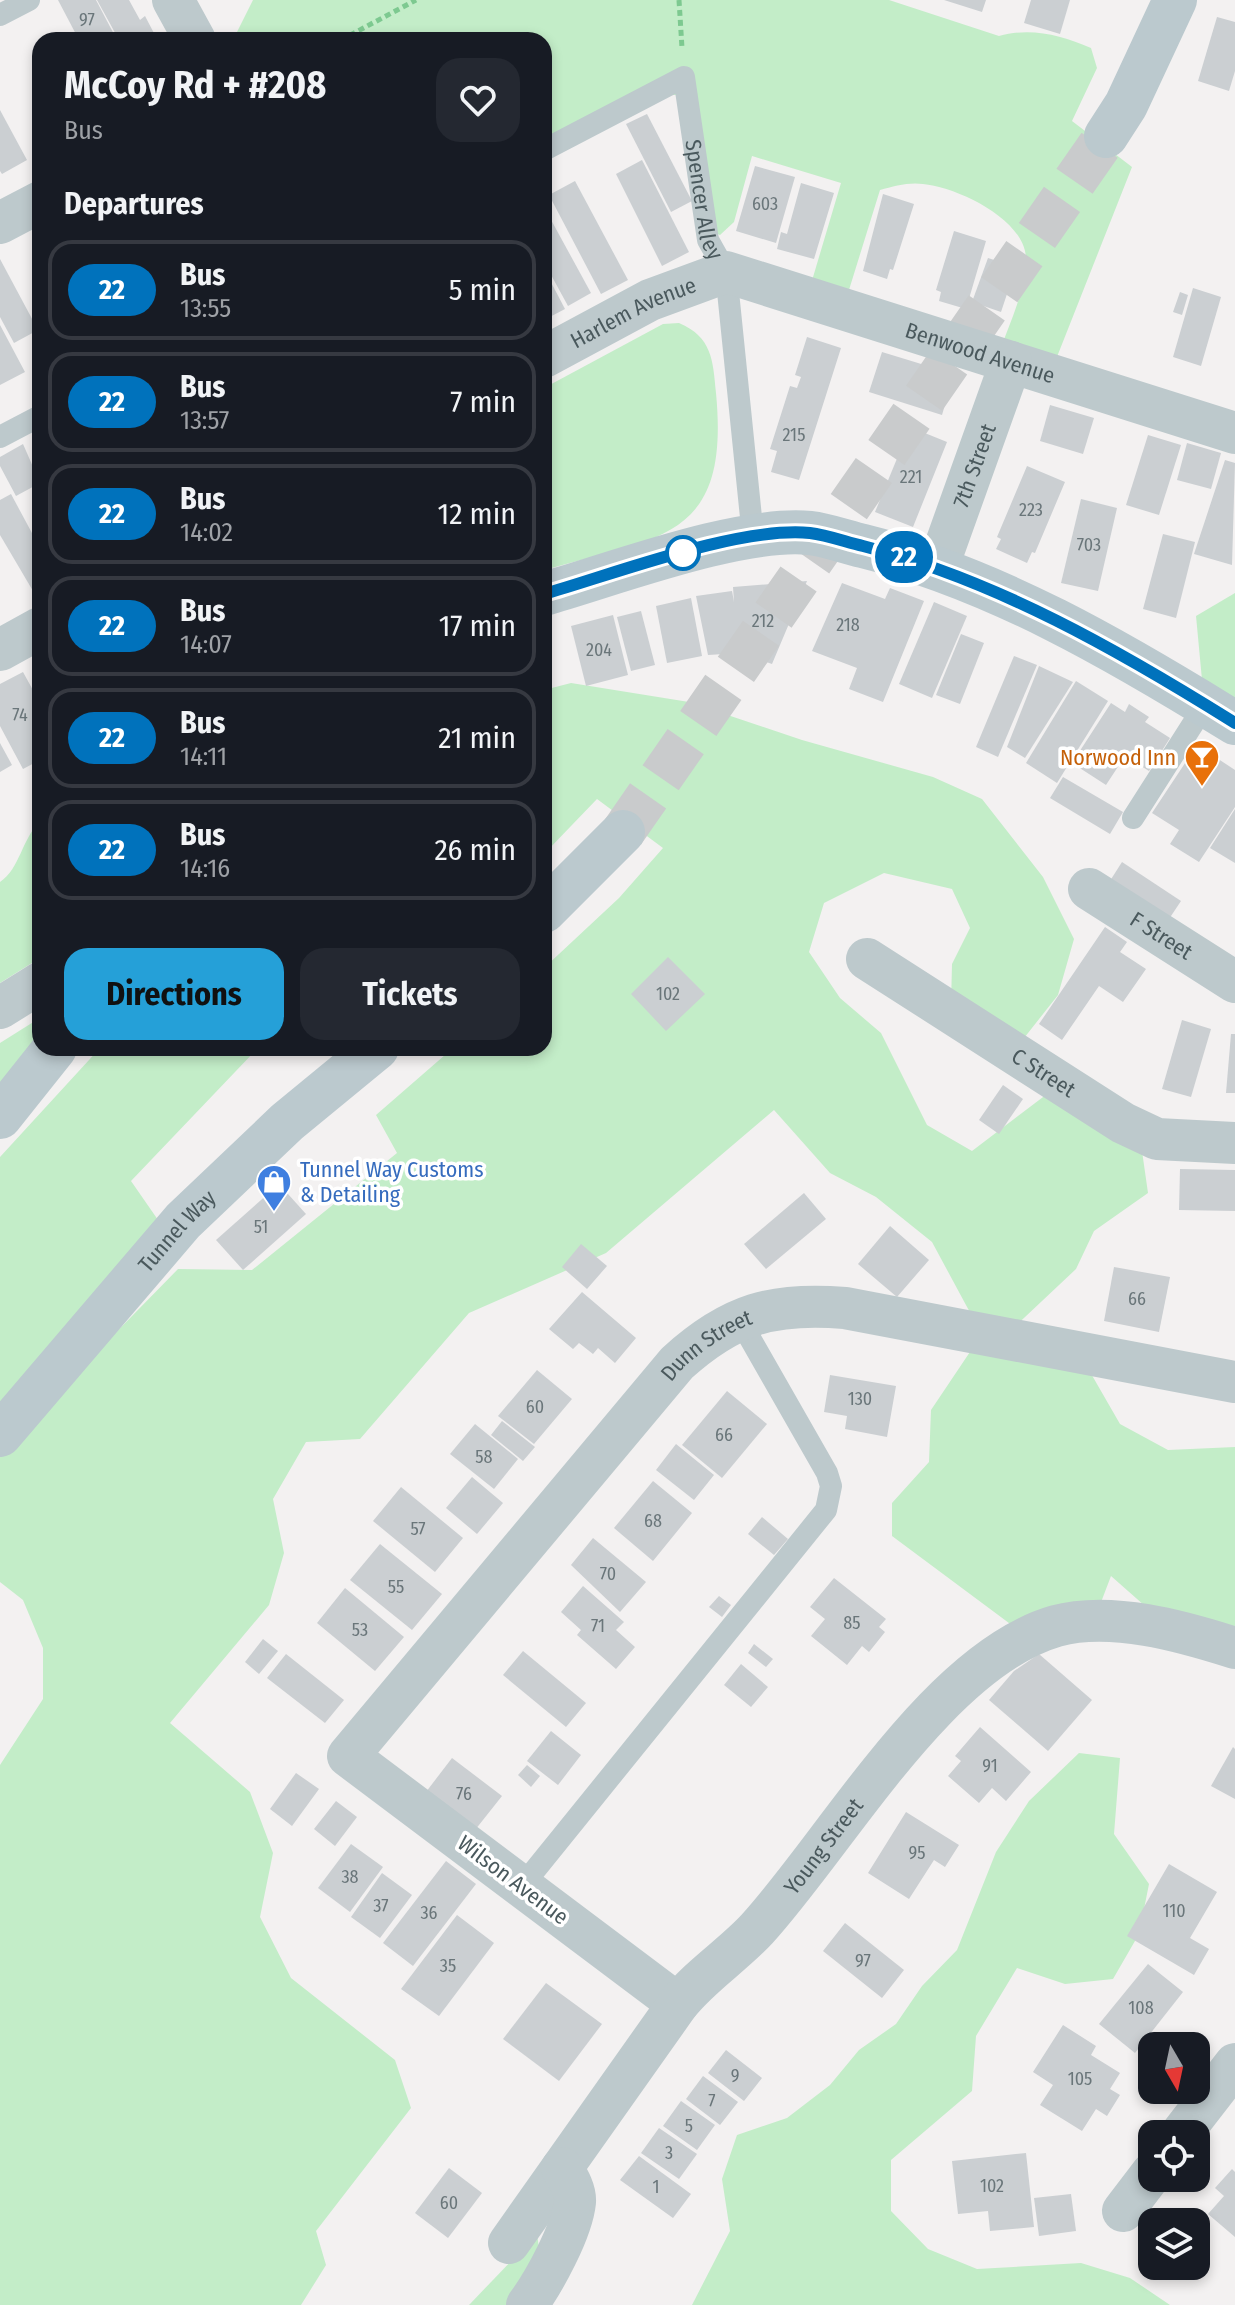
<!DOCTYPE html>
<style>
body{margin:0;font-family:"Fira Sans Condensed",sans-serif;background:#242831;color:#f1f3f6;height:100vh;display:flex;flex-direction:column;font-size:30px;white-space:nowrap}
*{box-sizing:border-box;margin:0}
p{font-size:26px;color:#9ea1a6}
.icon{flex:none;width:44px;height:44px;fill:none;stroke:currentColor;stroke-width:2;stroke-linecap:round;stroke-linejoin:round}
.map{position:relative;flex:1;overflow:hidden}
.sheet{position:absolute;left:32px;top:32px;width:520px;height:1024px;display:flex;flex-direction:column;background:#171b24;border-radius:24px;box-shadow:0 4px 12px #0003}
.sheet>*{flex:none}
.badge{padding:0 16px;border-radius:26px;font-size:28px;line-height:52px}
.needle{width:52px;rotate:171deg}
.tools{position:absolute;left:1138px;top:2032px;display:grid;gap:16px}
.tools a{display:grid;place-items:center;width:72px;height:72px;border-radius:16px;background:#171b24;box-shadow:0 4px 12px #0003;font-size:40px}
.map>.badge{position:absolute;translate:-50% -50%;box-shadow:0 0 0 4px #fff}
h2{padding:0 32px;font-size:30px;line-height:72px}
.round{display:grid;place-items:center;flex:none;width:84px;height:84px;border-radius:24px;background:#242831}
.summary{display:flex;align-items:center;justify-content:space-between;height:136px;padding:0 32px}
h1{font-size:38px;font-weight:700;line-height:60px}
.action{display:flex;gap:16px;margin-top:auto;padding:16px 32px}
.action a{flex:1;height:92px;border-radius:24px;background:#25a0d8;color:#111;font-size:32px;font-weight:700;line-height:92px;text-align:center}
.action a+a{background:#242831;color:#f1f3f6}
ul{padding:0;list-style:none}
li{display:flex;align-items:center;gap:24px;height:100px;margin:0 16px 12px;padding:0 16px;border:4px solid #363941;border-radius:24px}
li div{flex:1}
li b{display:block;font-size:30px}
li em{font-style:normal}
li .badge{min-width:88px;font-weight:700;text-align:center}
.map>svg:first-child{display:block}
.green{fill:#c3edc8}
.building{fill:#cbcfd2}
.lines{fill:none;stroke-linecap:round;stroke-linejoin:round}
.secondary-tunnel{stroke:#c9cbcc;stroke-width:44;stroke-dasharray:44 22;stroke-linecap:butt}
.path{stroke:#7dc990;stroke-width:5;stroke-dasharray:6 4;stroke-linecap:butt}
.lane{stroke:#bdc9cc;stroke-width:22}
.street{stroke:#bdc9cc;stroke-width:42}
.secondary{stroke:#bbc9ce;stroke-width:44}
.line-casing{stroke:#fff;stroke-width:18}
.line{stroke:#0072bc;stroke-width:12}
.stop-dot{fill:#fff;stroke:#0072bc;stroke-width:4}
.labels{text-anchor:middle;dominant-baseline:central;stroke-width:7;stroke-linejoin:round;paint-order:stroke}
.number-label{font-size:18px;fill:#6a767a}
.street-label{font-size:22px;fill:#4a595d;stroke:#fff}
.food-label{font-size:22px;fill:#c56008;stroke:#fff;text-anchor:end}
.shop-label{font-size:22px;fill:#366cbe;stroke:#fff;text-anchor:start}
</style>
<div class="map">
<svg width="1235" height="2305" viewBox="0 0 1235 2305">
<rect width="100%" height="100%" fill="#f3f1f1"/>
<g class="green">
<path d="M 253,0 L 889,0 L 999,36 C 1031,27 1061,35 1091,48 L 1097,68 L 1072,121 L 1132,167 L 1051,372 L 998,356 C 1008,326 1026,291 1026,260 C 1027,220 957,187 923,184 C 909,182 894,186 880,190 L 844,306 L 808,294 L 841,183 L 752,156 L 734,222 L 720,235 L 713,232 L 689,95 L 670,95 L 544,140 L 544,40 L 233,40 Z"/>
<path d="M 679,323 C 712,337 713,360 716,393 C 730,539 662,537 544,570 L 544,388 L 663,324 Z"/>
<polygon points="1235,593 1235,720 1204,701 1196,616"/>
<polygon points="571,683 689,702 802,740 933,777 982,799 1043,877 1074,939 1058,995 1017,1047 951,1005 952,964 970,928 952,889 884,873 824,903 809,952 840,998 881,1033 927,1125 972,1151 1051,1091 1141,1144 1148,1193 1094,1231 1076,1269 1006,1335 980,1331 932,1242 876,1197 830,1173 774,1110 606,1253 469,1313 360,1439 306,1442 273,1499 284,1553 269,1605 170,1723 250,1792 273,1853 260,1917 291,1978 395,2060 411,2108 316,2231 326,2265 301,2305 0,2305 0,1765 43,1699 43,1648 23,1600 0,1582 0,1451 178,1269 252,1270 397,1153 376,1115 453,1048 544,1048 544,968 619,898 663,848 597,799 546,852 549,896 544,900 544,690"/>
<path d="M 40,822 L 40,958 L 0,983 L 0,882 C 20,869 22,838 40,822 Z"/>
<polygon points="35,1021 40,1021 40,1048 0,1111 0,1043"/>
<polygon points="100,1048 258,1048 131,1181 165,1230 0,1420 0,1157"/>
<polygon points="980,1337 1082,1358 1120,1424 1168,1450 1235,1447 1235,1646 1162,1621 1111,1576 1095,1618 1025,1635 892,1536 892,1503 929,1462 931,1410"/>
<polygon points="1079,1753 1120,1758 1114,1834 1149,1884 1139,1934 1113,1979 1065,1984 1017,1968 976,2036 972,2091 891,2160 891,2211 928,2249 977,2269 1081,2263 1130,2278 1170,2305 692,2305 730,2231 722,2179 737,2135 787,2118 830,2085 859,2050 896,2024 922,1986 957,1950 996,1852 1029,1801"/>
<polygon points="537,2234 547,2305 469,2305"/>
</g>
<g class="building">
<polygon points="58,0 96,0 117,40 79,40"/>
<polygon points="97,0 129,0 140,20 145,16 156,37 119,40"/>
<polygon points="944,0 986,0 982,12"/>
<polygon points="1031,0 1070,0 1060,34 1024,23"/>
<polygon points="1217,17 1235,22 1235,71 1229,91 1198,81"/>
<polygon points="0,110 27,160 2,174 0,171"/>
<polygon points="647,114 692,201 671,212 626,124"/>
<polygon points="642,160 689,252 662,266 616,174"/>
<polygon points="755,166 795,177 776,243 736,231"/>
<polygon points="575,181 628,280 601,294 549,195"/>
<polygon points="801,183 834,193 814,259 777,249 781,232 787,234"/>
<polygon points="883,194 914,204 893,270 890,269 887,279 863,271"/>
<polygon points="544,207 591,293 568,306 544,262"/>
<polygon points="954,231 986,241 966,309 939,301 941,292 936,290"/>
<polygon points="988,258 1016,267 1001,312 972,302"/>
<polygon points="0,259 38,330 14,343 0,317"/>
<polygon points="544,269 565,309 544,320"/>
<polygon points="1193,288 1221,297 1201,366 1173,357"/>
<polygon points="1180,292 1188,295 1182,315 1173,312"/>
<polygon points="0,325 25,372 0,385"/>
<polygon points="807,337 841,348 799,480 771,472 777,451 770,449 790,386 797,388 801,377 795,375"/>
<polygon points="882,352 954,374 942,415 869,392"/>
<polygon points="1050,405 1094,418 1083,454 1040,441"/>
<polygon points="910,427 947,442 913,527 875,512"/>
<polygon points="1148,435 1181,445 1159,515 1126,505"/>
<polygon points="1187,443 1221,453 1211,489 1177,480"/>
<polygon points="23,444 40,483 16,496 0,466 0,457"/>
<polygon points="1225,460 1235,463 1232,565 1194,554"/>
<polygon points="1027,466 1065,482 1035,553 1032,552 1027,563 996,549 1001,539 997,537"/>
<polygon points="11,494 40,548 40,587 33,591 0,535 0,500"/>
<polygon points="1081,499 1117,508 1098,591 1061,583"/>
<polygon points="1163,534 1195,542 1176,618 1143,609"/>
<polygon points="807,581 772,664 740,653 708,655 696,596 732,591 734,602 733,587"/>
<polygon points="842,583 885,599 890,588 924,601 883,702 849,689 857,668 812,651"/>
<polygon points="691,598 702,656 667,663 656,606"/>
<polygon points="934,602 967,616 932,698 899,684"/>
<polygon points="641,611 655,665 631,671 617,617"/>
<polygon points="613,615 628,675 586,686 571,626"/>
<polygon points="961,634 984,643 960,704 936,695"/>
<polygon points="1014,656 1037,665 998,757 976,747"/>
<polygon points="1039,666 1073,682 1025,758 1007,747"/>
<polygon points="23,672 40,703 40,766 38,761 23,769 0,726 0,684"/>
<polygon points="1076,681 1108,701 1057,783 1026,763"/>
<polygon points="1111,703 1125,712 1129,704 1149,717 1145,722 1170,738 1149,771 1125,756 1106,785 1072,763"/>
<polygon points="0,743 12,765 0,772"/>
<polygon points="1197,745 1235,770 1235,807 1199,862 1170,844 1179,830 1152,813"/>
<polygon points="1063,777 1123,812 1110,834 1050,798"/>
<polygon points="1235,809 1235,863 1210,848"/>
<polygon points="1122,862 1181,901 1167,922 1108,884"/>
<polygon points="1105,927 1127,942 1120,952 1146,969 1123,1002 1099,986 1062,1040 1039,1024"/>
<polygon points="668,957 705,994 666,1031 631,994"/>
<polygon points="1182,1020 1211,1029 1191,1097 1162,1089"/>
<polygon points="1231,1034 1235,1034 1235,1093 1226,1093"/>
<polygon points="1003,1085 1023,1099 999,1134 979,1120"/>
<polygon points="1180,1169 1235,1170 1235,1211 1179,1210"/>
<polygon points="279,1184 306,1214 243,1270 216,1240"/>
<polygon points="804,1193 826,1219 766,1269 744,1244"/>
<polygon points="890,1226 929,1260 897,1297 858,1264"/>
<polygon points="581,1244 607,1266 587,1289 562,1267"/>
<polygon points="1114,1267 1170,1277 1159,1332 1104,1321"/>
<polygon points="582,1292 636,1338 615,1363 598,1348 593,1354 579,1343 573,1349 549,1329"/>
<polygon points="537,1370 572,1399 534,1444 498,1416"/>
<polygon points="830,1375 896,1386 887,1437 845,1429 847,1416 824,1412"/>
<polygon points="727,1391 767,1424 722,1478 682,1445"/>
<polygon points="502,1421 535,1447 523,1461 491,1435"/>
<polygon points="475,1424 518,1459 494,1489 450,1454"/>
<polygon points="676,1444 714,1475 694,1500 656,1470"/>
<polygon points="472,1477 503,1503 477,1534 446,1508"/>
<polygon points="653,1481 692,1513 653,1561 614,1528"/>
<polygon points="401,1487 463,1538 435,1572 373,1521"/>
<polygon points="762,1517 788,1539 774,1555 748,1534"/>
<polygon points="593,1538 646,1582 620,1612 571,1565"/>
<polygon points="380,1544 442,1594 412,1630 350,1580"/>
<polygon points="834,1578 886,1619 879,1627 885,1632 869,1652 862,1646 847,1665 811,1636 825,1619 810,1607"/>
<polygon points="583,1586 624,1622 616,1630 635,1647 616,1669 577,1635 581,1630 561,1612"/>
<polygon points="345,1588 404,1637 375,1671 317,1623"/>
<polygon points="719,1596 731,1605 722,1617 709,1607"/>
<polygon points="263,1639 278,1651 259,1674 245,1662"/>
<polygon points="754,1644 773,1659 766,1667 748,1653"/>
<polygon points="523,1651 586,1703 566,1727 503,1675"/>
<polygon points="286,1654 344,1700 325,1723 267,1678"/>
<polygon points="1039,1654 1092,1700 1048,1751 989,1700 1014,1671"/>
<polygon points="741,1664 768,1687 751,1707 724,1685"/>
<polygon points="980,1727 1031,1772 1006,1801 992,1788 979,1803 948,1776 961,1761 955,1756"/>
<polygon points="551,1731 581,1755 558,1785 527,1761"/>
<polygon points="1233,1747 1235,1749 1235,1799 1211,1786"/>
<polygon points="452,1758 502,1796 475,1830 426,1792"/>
<polygon points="527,1765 540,1776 531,1787 518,1775"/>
<polygon points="296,1773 319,1789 292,1826 270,1809"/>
<polygon points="336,1801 357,1817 335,1846 314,1829"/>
<polygon points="906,1812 959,1845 945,1867 934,1860 909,1899 868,1873"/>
<polygon points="351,1844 383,1867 350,1912 318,1888"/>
<polygon points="446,1861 476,1884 413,1966 383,1943"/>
<polygon points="1169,1864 1217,1892 1190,1938 1209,1949 1194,1975 1127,1936"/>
<polygon points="382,1873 412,1895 380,1938 351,1917"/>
<polygon points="457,1915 494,1943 439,2016 401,1989"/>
<polygon points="845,1923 904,1970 882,1998 823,1951"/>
<polygon points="1148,1964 1183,1992 1135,2053 1099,2024"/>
<polygon points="546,1983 602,2024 559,2081 503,2039"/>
<polygon points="1063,2025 1096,2046 1091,2055 1120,2073 1110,2089 1120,2095 1107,2116 1096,2109 1082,2131 1040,2105 1053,2085 1033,2072"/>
<polygon points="726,2050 762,2078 744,2101 708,2073"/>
<polygon points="703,2076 738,2102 720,2125 686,2099"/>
<polygon points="681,2101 715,2125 697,2150 663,2126"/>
<polygon points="659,2128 697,2154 679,2179 641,2153"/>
<polygon points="1026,2153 1034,2227 990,2231 988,2211 958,2214 952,2161"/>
<polygon points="639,2156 691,2194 673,2218 620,2180"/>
<polygon points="449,2168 482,2193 448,2238 415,2213"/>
<polygon points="1232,2169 1235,2172 1235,2237 1208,2214 1224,2196 1215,2188"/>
<polygon points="1071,2194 1076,2231 1039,2236 1034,2198"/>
</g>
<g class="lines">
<polyline class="secondary-tunnel" points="623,832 1106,136"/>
<g class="path">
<polyline points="679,0 682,48"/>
<polyline points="341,40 416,0"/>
</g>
<g class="lane">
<polyline points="0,15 29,0"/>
<path id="s1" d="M 544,150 L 684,77 L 708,240 L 726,272 L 753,537"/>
<polyline points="0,437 40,416"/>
<polyline points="1133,818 1205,705"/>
<polyline points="522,1886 826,1510 831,1486 827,1473 739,1319"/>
</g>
<g class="street">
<polyline points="173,0 195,40"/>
<polyline points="0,223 40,202"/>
<path id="s2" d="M 544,357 L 650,300 L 726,272 L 1235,433"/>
<path id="s3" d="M 937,569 L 1011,362"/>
<polyline points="0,650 40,628"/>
<path id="s4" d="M 1089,889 L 1235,982"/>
<path id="s5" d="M 867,959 L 1123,1123 L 1157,1139 L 1235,1143"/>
<polyline points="0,1008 40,983"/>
<path id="s6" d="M 678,2004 L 348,1756 L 677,1363 C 731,1314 773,1302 845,1308 L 1235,1382"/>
<polyline points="1181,2134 1235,2064"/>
<polyline points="1123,2211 1152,2173"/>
<path id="s7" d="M 509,2243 L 678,2004 C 701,1975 732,1956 757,1929 C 837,1841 938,1660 1056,1626 C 1111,1611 1182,1631 1235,1648"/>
<path d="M 527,2305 C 544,2282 572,2231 575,2202 C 576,2190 568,2178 562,2168"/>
</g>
<g class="secondary">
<polyline points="1106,136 1126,105 1175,0"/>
<path d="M 544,594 C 614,574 740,526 810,533 C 827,535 846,542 863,546 C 996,579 1120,652 1235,723"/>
<polyline points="544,911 623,832"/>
<polyline points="0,1117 55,1048"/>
<path id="s8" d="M 0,1435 L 183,1221 L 287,1122 L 377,1048"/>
</g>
</g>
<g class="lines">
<defs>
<path id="line" d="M 544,594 C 614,574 739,526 810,533 C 827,535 846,542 863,546 C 996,580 1120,651 1235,723"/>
</defs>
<use href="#line" class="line-casing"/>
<use href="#line" class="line"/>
</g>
<defs>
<symbol id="bar-pin" viewBox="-11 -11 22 30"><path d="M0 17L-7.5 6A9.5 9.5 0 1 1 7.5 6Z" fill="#e8710a" stroke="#fff"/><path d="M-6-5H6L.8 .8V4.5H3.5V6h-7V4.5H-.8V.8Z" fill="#fff"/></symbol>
<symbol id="shop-pin" viewBox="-11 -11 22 30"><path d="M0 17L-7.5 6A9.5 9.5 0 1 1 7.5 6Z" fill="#3f7fe0" stroke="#fff"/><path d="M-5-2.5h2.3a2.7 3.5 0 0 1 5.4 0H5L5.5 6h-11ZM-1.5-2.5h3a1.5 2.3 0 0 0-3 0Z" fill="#fff"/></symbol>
</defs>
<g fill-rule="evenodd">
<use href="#bar-pin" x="1182" y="737" width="40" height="54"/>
<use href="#shop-pin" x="254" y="1162" width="40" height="54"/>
</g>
<circle class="stop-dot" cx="683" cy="553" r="16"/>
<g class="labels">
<g class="number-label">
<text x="87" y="20">97</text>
<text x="765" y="204">603</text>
<text x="794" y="435">215</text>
<text x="911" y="477">221</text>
<text x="1031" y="510">223</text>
<text x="1089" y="545">703</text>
<text x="763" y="621">212</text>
<text x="848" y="625">218</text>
<text x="599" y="650">204</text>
<text x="20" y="715">74</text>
<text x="668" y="994">102</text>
<text x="261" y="1227">51</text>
<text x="1137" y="1299">66</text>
<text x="860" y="1399">130</text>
<text x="535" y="1407">60</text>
<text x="724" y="1435">66</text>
<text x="484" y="1457">58</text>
<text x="653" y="1521">68</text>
<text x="418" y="1529">57</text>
<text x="608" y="1574">70</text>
<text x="396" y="1587">55</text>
<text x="852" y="1623">85</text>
<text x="598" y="1626">71</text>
<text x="360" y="1630">53</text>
<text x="990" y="1766">91</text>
<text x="464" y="1794">76</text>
<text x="917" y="1853">95</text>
<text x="350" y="1877">38</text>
<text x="381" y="1906">37</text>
<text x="1174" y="1911">110</text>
<text x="429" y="1913">36</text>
<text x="863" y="1961">97</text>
<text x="448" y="1966">35</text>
<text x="1141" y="2008">108</text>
<text x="735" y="2076">9</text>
<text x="1080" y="2079">105</text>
<text x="712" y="2101">7</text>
<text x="689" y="2126">5</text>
<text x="669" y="2153">3</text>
<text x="992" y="2186">102</text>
<text x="656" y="2187">1</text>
<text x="449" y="2203">60</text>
</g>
<g class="street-label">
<text stroke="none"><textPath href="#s1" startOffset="282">Spencer Alley</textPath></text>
<text stroke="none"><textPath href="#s2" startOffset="100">Harlem Avenue</textPath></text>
<text stroke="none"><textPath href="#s2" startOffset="468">Benwood Avenue</textPath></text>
<text stroke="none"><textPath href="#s3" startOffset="110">7th Street</textPath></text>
<text stroke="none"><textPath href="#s4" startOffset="86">F Street</textPath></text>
<text stroke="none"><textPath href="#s5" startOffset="210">C Street</textPath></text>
<text stroke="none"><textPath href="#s8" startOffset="270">Tunnel Way</textPath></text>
<text stroke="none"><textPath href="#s6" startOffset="960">Dunn Street</textPath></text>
<text stroke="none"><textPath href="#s7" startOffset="508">Young Street</textPath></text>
<text transform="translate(513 1880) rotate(37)">Wilson Avenue</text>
</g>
<g class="food-label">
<text x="1176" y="757">Norwood Inn</text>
</g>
<g class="shop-label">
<text x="300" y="1169">Tunnel Way Customs<tspan x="300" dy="25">&amp; Detailing</tspan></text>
</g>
</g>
</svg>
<div class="tools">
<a><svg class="needle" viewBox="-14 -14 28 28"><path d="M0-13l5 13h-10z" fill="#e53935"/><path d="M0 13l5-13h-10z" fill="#9ea1a6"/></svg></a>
<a><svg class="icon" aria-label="locate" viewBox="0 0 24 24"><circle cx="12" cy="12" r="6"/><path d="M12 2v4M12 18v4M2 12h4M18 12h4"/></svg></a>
<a><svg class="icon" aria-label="layers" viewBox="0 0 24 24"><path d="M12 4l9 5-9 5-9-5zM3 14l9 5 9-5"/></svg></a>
</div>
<b class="badge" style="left:904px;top:557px;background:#0072bc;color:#fff">22</b>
<section class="sheet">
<div class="summary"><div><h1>McCoy Rd + #208</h1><p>Bus</p></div><a class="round"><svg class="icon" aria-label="heart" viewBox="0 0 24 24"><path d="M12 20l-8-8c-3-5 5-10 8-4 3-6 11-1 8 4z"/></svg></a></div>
<h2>Departures</h2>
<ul>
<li><span class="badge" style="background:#0072bc;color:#fff">22</span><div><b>Bus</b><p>13:55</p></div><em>5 min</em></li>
<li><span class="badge" style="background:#0072bc;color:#fff">22</span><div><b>Bus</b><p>13:57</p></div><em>7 min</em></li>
<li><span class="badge" style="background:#0072bc;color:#fff">22</span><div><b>Bus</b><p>14:02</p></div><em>12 min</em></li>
<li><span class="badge" style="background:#0072bc;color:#fff">22</span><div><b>Bus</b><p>14:07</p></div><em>17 min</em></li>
<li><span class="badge" style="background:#0072bc;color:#fff">22</span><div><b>Bus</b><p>14:11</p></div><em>21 min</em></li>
<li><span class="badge" style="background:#0072bc;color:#fff">22</span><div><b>Bus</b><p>14:16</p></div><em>26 min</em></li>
</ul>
<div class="action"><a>Directions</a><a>Tickets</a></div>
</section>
</div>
